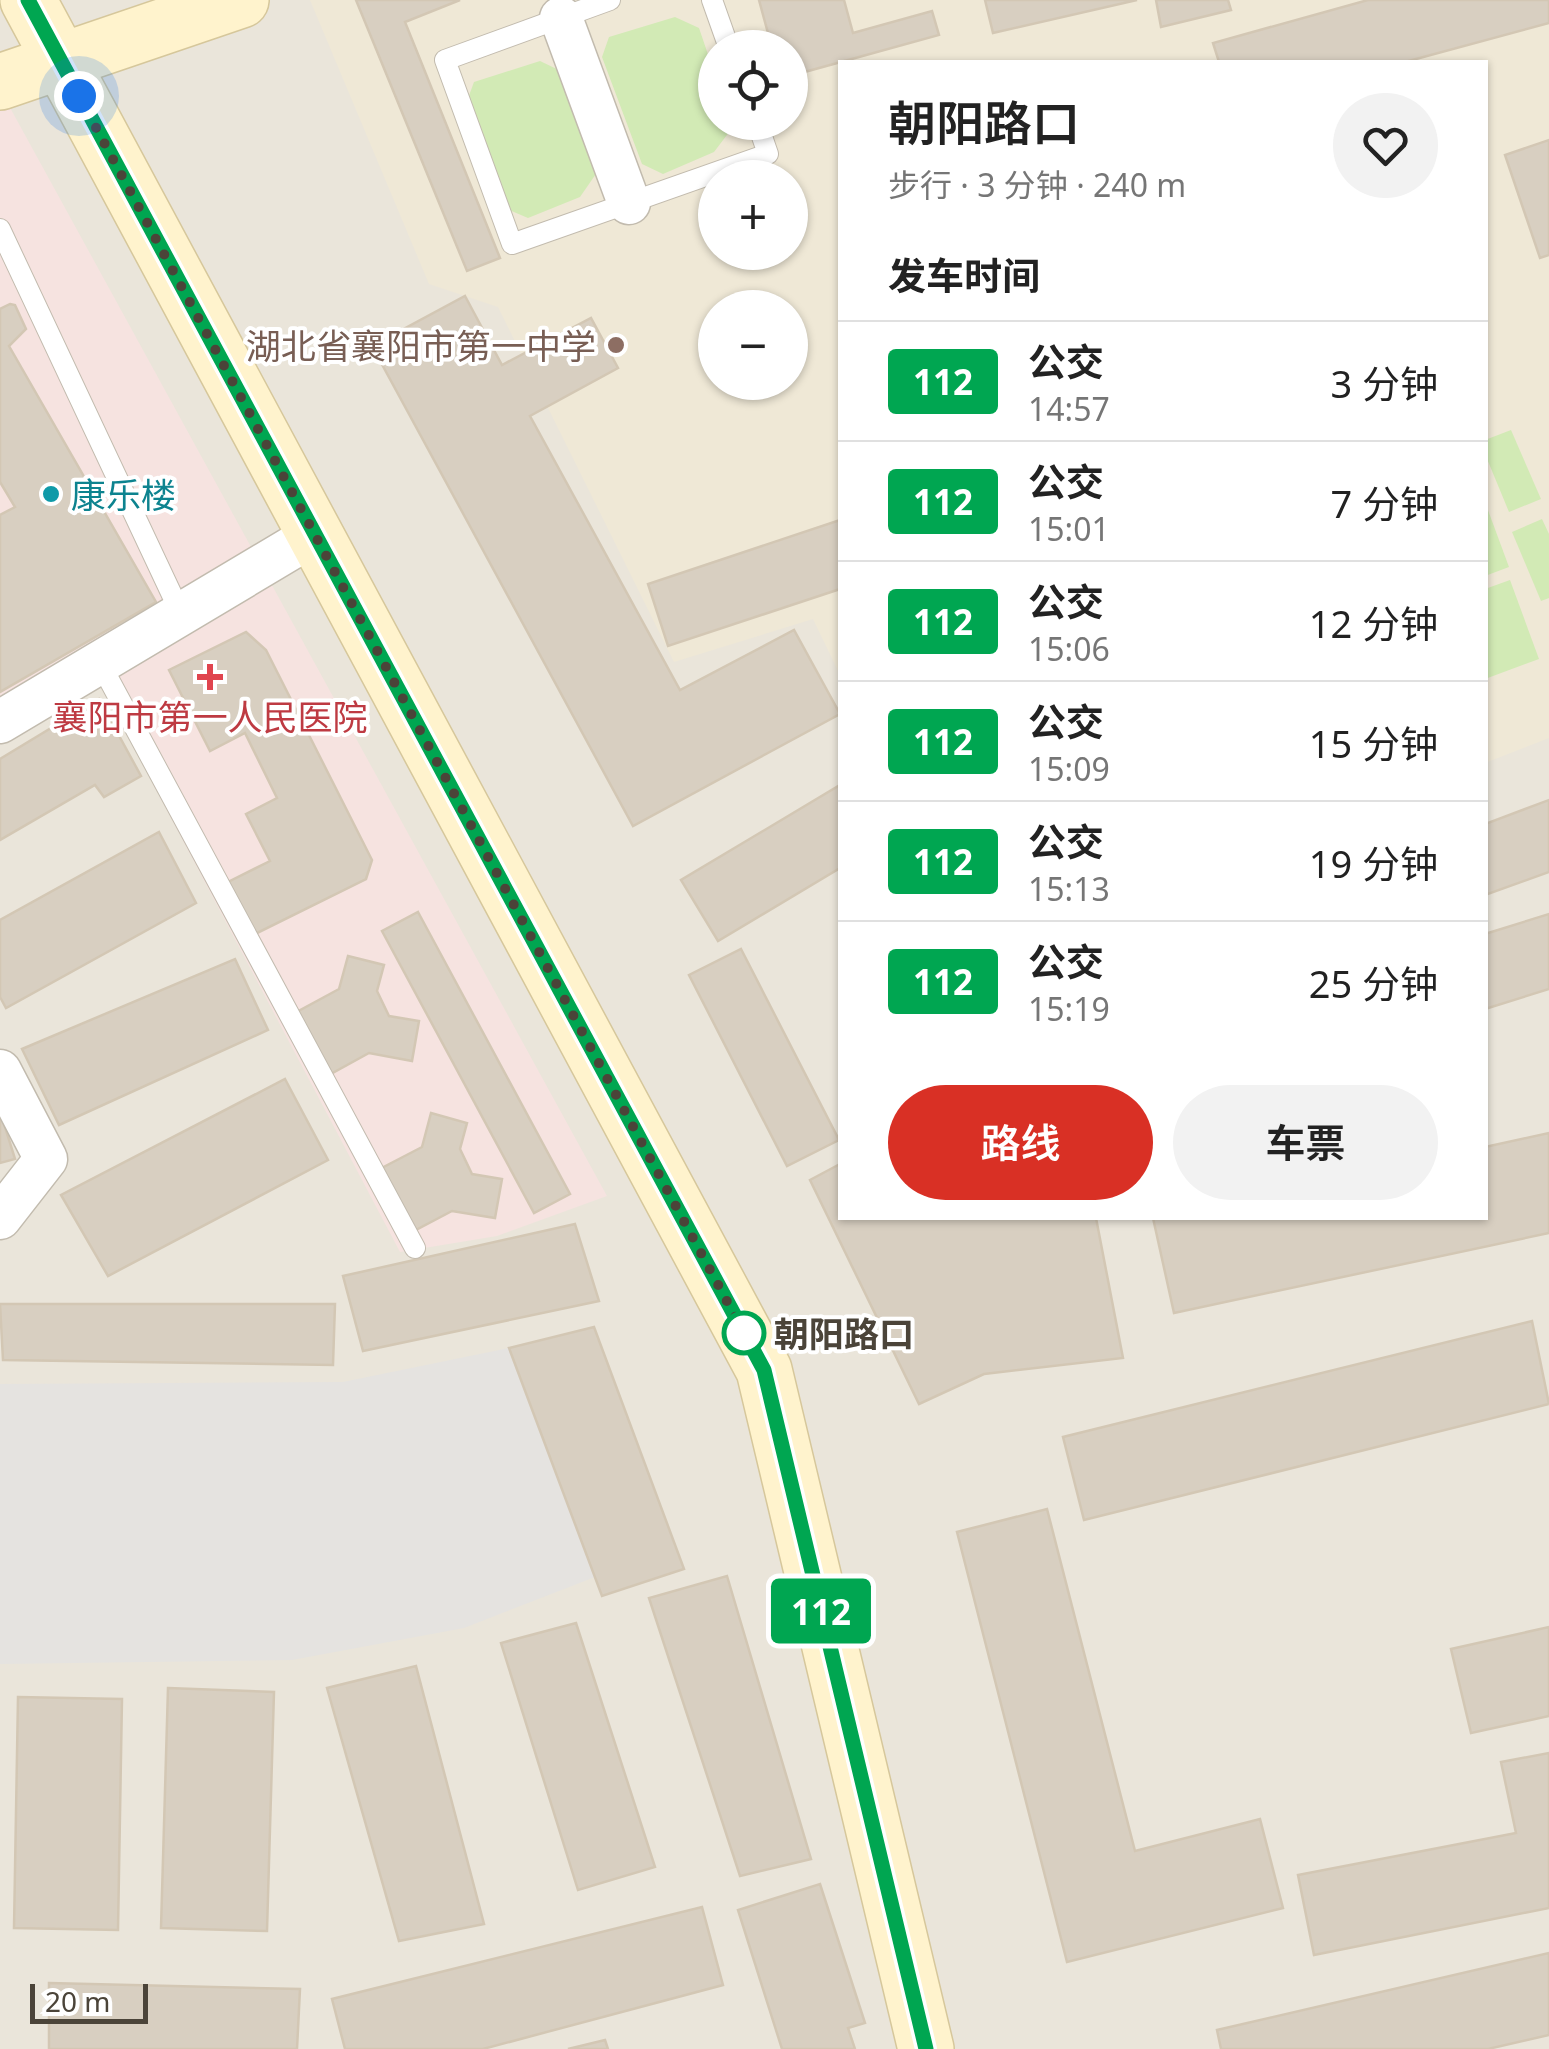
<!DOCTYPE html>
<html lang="zh">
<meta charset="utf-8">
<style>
body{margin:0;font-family:"Noto Sans","Noto Sans SC",sans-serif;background:#f2f2f2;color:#222;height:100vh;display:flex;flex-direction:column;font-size:38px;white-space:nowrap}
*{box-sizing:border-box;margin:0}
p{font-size:32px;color:#767676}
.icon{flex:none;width:55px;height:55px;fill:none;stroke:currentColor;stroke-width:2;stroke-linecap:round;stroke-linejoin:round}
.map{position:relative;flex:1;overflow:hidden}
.drawer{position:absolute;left:838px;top:60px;width:650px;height:1160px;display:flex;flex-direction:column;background:#fff;border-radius:0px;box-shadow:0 2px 8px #0004}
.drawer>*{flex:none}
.badge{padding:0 20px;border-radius:8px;font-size:35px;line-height:65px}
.buttons{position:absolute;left:698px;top:30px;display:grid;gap:20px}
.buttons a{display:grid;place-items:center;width:110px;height:110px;border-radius:50%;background:#fff;box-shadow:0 2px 8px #0004;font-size:50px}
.scale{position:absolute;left:30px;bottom:25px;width:118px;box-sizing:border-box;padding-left:10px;border:5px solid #4b4439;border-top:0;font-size:28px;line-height:35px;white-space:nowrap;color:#4b4439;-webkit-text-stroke:8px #fff;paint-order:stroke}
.you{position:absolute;width:50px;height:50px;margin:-25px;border:8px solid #fff;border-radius:50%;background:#1a73e8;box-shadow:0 0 0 15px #1a73e833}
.map>.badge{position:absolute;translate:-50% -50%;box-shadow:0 0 0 5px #fff}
h2{padding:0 50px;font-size:38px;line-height:90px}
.round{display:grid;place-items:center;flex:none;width:105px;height:105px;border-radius:52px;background:#f2f2f2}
.head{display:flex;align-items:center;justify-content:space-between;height:170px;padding:0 50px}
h1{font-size:48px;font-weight:600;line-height:75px}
.action{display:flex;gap:20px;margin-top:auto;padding:20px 50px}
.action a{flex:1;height:115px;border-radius:60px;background:#d93025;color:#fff;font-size:40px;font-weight:600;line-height:115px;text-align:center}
.action a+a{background:#f2f2f2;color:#222}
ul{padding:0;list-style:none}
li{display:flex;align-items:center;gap:30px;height:120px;padding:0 50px;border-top:2px solid #e0e0e0}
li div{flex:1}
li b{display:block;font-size:38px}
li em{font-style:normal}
li .badge{min-width:110px;font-weight:700;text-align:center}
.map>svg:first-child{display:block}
.residential{fill:#eae5da;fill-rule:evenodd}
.education{fill:#efe8d6;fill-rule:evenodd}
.medical{fill:#f6e3e0}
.green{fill:#d2eab5}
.parking{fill:#e5e3e0}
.building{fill:#d8cfc1;stroke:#d3c7b4;stroke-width:2.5}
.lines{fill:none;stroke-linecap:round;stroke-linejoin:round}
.lane-casing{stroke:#c2bbae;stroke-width:22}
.street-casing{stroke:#c2bbae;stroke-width:45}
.secondary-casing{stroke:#d6c79b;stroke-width:58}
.lane{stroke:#fff;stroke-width:20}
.street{stroke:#fff;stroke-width:42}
.secondary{stroke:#fff3cd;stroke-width:55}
.line-casing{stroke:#fff;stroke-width:22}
.line{stroke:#00a651;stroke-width:15}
.walk{stroke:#4b4439;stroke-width:10;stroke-dasharray:0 18}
.education-dot{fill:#8d6e63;stroke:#fff;stroke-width:4}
.culture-dot{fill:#0f9aa8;stroke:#fff;stroke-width:4}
.health-dot{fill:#e0444e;stroke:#fff;stroke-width:4}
.stop-dot{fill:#fff;stroke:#00a651;stroke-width:5}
.labels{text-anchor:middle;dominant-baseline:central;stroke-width:8;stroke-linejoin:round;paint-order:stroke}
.education-label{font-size:35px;fill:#785e54;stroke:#fff;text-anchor:end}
.culture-label{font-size:35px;fill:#0d838f;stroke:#fff;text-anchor:start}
.health-label{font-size:35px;fill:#be3a42;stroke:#fff}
.stop-label{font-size:35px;font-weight:bold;fill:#4b4439;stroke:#fff;text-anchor:start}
</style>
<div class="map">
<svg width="1549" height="2049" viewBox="0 0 1549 2049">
<rect width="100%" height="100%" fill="#f6f3ec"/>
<path class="residential" d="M 0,0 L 1549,0 L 1549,2049 L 0,2049 ZM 715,48 L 790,48 L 790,122 L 715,122 ZM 840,62 L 1485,62 L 1485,1218 L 840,1218 ZM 715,178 L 790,178 L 790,252 L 715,252 ZM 715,308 L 790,308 L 790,382 L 715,382 Z"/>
<path class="education" d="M 310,0 L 1549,0 L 1549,738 L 1485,763 L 1485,62 L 840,62 L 840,675 L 813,619 L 674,662 L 498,307 L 429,284 ZM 715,48 L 790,48 L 790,122 L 715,122 ZM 715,178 L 790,178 L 790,252 L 715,252 ZM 715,308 L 790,308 L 790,382 L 715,382 Z"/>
<polygon class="medical" points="0,87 8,104 607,1196 497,1236 400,1252 84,653 0,702"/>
<g class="green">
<polygon points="675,17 699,28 715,75 715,122 731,123 733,127 714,152 663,174 642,164 602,57 609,37"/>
<polygon points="540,61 563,72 598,171 580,197 528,218 507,209 467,101 474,82"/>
<polygon points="1511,430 1541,499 1509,512 1485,454 1485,440"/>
<polygon points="1485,502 1509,567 1485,576"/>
<polygon points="1542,519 1549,534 1549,598 1541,601 1512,532"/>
<polygon points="1510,580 1539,659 1485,679 1485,589"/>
</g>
<polygon class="parking" points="509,1348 595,1577 464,1628 292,1660 0,1664 0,1384 343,1382"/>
<g class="building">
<polygon points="356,0 460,0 405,22 500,258 467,271"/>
<polygon points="759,0 844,0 853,33 932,11 939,35 790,76 790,48 772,48"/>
<polygon points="985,0 1137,0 993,33"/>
<polygon points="1156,0 1228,0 1231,10 1161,27"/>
<polygon points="1368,0 1549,0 1549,23 1405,62 1219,62 1213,43"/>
<polygon points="1549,140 1549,255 1540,258 1505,155"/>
<polygon points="465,296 502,365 591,318 618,368 530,416 680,690 794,630 840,714 633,826 372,346"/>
<polygon points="10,304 15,305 26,329 9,346 156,602 0,692 0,515 15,507 0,482 0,309"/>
<polygon points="840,520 840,589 668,646 648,584"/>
<polygon points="246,632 266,650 372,860 366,879 253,935 226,883 270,861 246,814 277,798 245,733 210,751 169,670"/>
<polygon points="99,699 141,776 104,797 95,785 0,840 0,759"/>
<polygon points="840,785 840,868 718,941 681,880"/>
<polygon points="1549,800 1549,872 1485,895 1485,824"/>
<polygon points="159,832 196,903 6,1008 0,997 0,920"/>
<polygon points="418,912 570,1194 534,1213 382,931"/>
<polygon points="1549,914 1549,989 1485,1009 1485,934"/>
<polygon points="741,949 839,1140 787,1166 689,975"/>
<polygon points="348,956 384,965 377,991 389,1016 419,1021 412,1061 369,1053 327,1076 293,1014 339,989"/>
<polygon points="235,959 268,1030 59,1125 22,1049"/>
<polygon points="285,1079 328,1160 108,1276 61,1195"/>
<polygon points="0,1111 15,1159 0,1163"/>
<polygon points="431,1113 467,1123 460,1149 472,1174 502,1179 495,1218 452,1211 410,1233 376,1171 422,1147"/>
<polygon points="1549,1133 1549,1233 1174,1313 1153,1218 1485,1218 1485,1147"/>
<polygon points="840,1164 840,1218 1096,1218 1123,1358 984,1374 919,1404 810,1180"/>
<polygon points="575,1224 599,1301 363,1351 343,1276"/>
<polygon points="0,1304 335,1304 333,1365 3,1360"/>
<polygon points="1532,1321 1549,1404 1084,1520 1063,1437"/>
<polygon points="594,1327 684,1569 602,1596 509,1348"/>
<polygon points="1047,1509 1135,1851 1260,1819 1283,1908 1067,1962 957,1532"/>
<polygon points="727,1576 811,1859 740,1876 649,1598"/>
<polygon points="576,1623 655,1867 578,1890 501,1643"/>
<polygon points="1549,1627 1549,1716 1471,1733 1451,1649"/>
<polygon points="416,1666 484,1924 399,1941 327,1688"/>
<polygon points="168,1688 274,1692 267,1931 161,1928"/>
<polygon points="18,1697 122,1699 118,1930 14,1928"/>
<polygon points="1549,1753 1549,1908 1314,1955 1298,1875 1516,1833 1501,1762"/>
<polygon points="820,1884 865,2023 848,2028 855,2049 782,2049 738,1910"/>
<polygon points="702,1907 723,1985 483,2049 345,2049 332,1999"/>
<polygon points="1549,1953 1549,2035 1488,2049 1221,2049 1217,2030"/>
<polygon points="49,1983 300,1989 297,2049 49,2049"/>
<polygon points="605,2040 608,2049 568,2049"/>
</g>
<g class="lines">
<defs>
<g id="lane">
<polyline points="610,0 445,60 512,244 768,154 757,122"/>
<polyline points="712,0 729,48"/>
<polyline points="0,229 181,614"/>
<polyline points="100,663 415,1248"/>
</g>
<g id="street">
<polyline points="561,18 629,203"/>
<polyline points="0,722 315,534"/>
<polyline points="0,1071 46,1159 0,1218"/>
</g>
<g id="secondary">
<polyline points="28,0 764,1370 926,2049"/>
<polyline points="0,82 241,0"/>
</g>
</defs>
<use href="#lane" class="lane-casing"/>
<use href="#street" class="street-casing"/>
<use href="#secondary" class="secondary-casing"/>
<use href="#lane" class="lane"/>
<use href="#street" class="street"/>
<use href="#secondary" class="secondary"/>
</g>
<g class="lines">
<defs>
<polyline id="line" points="28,0 764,1370 926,2049"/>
</defs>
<use href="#line" class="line-casing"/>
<use href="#line" class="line"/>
<polyline class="walk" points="79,96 744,1333"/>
</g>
<circle class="education-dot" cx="616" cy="345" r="10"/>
<circle class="culture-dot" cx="51" cy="494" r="10"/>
<path class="health-dot" d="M205 662h10v10h10v10h-10v10h-10v-10h-10v-10h10z"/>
<circle class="stop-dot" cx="744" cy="1333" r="20"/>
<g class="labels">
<g class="education-label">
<text x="596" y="345">湖北省襄阳市第一中学</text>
</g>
<g class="culture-label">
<text x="71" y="494">康乐楼</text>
</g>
<g class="health-label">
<text x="210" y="716">襄阳市第一人民医院</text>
</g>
<g class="stop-label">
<text x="774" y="1333">朝阳路口</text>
</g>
</g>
</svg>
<div class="buttons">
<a><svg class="icon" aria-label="locate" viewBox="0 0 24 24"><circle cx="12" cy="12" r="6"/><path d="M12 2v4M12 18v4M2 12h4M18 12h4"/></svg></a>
<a>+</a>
<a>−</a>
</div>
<div class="scale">20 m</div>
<div class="you" style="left:79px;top:96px"></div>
<b class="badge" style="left:821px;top:1611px;background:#00a651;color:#fff">112</b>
<section class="drawer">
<div class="head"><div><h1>朝阳路口</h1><p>步行 · 3 分钟 · 240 m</p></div><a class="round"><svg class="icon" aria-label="heart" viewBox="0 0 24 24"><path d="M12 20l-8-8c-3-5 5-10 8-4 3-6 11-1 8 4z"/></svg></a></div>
<h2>发车时间</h2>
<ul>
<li><span class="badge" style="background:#00a651;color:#fff">112</span><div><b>公交</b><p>14:57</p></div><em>3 分钟</em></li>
<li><span class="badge" style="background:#00a651;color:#fff">112</span><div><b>公交</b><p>15:01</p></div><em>7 分钟</em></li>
<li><span class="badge" style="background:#00a651;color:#fff">112</span><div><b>公交</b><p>15:06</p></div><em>12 分钟</em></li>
<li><span class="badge" style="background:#00a651;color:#fff">112</span><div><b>公交</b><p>15:09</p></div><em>15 分钟</em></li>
<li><span class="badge" style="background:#00a651;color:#fff">112</span><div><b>公交</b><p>15:13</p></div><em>19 分钟</em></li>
<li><span class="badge" style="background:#00a651;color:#fff">112</span><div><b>公交</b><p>15:19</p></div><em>25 分钟</em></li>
</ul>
<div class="action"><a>路线</a><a>车票</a></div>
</section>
</div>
